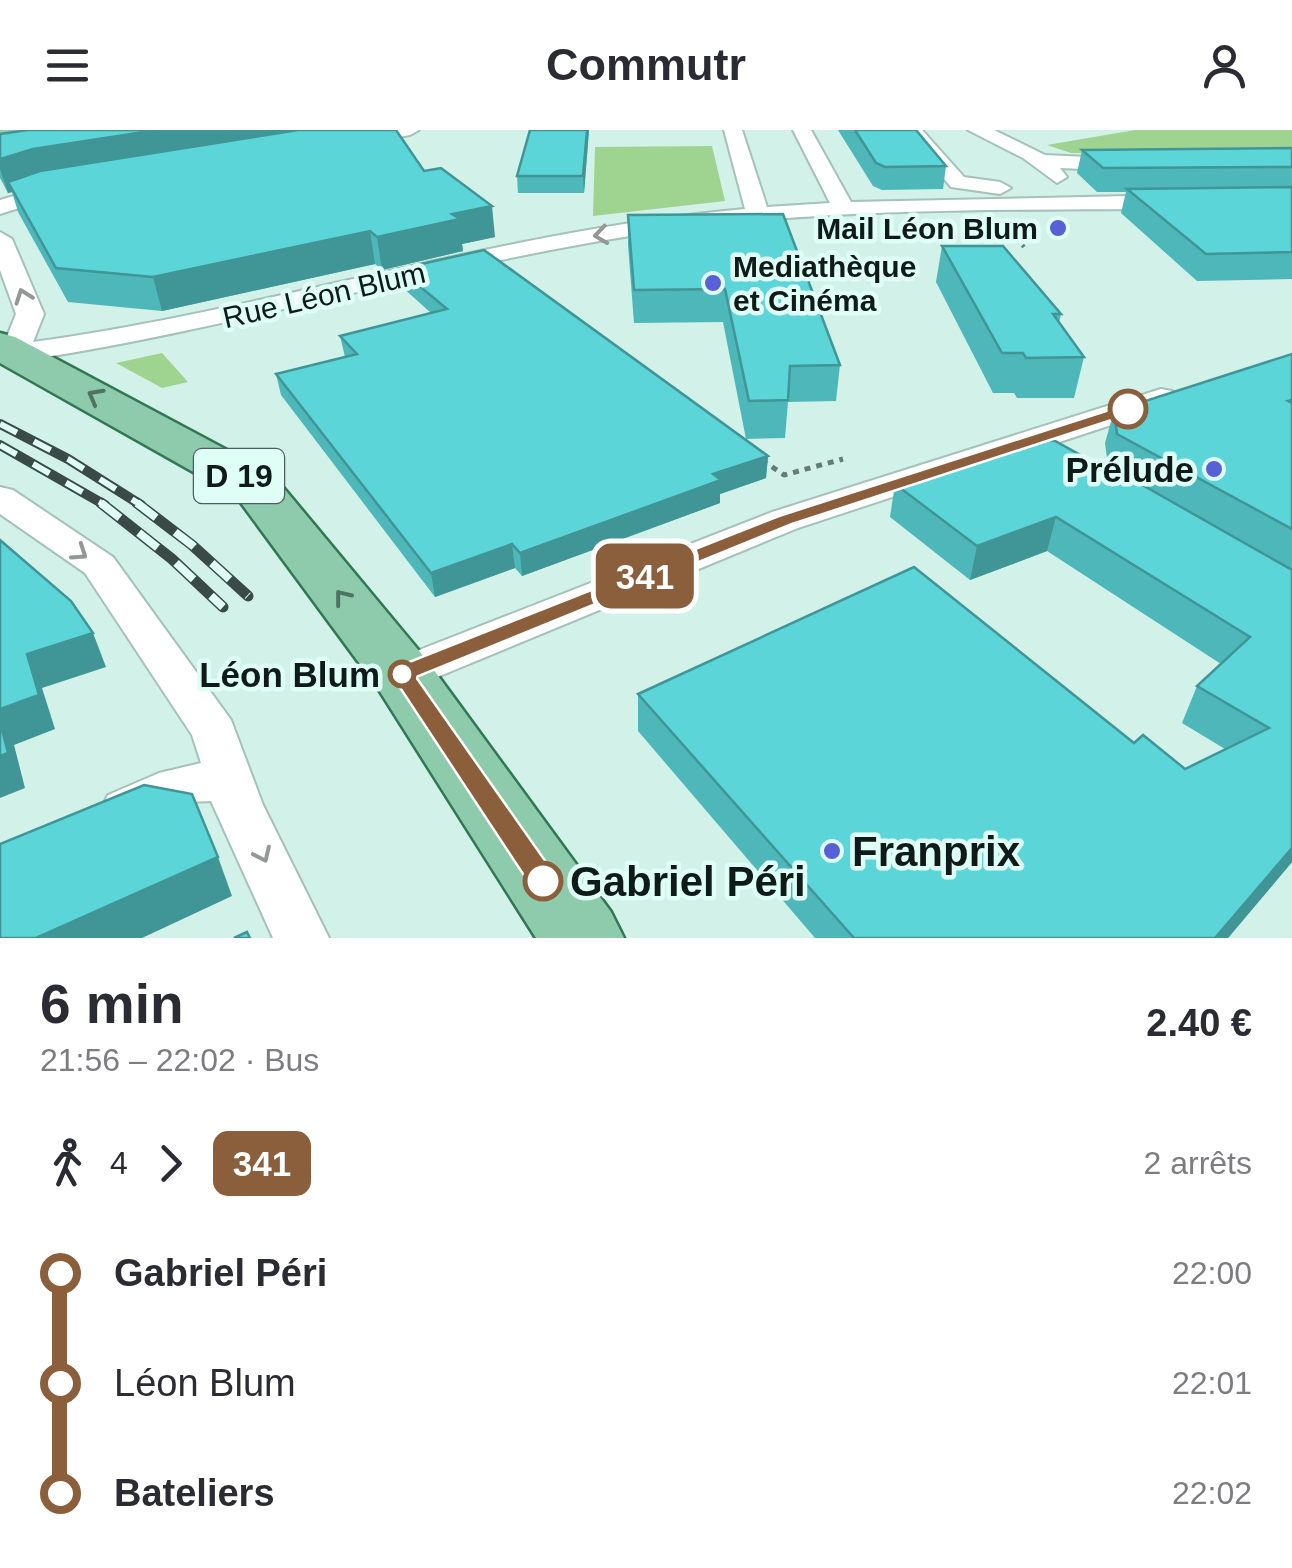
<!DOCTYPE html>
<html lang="fr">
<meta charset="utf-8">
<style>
body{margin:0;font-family:Helvetica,sans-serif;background:#f7f7f7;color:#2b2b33;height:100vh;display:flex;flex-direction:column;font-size:38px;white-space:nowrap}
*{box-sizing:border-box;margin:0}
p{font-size:32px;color:#7c7c81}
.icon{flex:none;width:55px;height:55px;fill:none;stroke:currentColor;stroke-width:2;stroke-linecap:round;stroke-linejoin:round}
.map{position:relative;height:808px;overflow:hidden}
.side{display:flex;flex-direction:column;background:#fff;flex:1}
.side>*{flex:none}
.badge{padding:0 20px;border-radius:15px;font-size:35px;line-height:65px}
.map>.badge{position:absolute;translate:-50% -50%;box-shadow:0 0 0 5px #fff}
.legs{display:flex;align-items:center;gap:15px;height:110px;padding:0 40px;font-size:32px}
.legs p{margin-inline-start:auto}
.overview{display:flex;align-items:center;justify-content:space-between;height:170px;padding:0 40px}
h1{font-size:55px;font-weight:700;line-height:75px}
ul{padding:0 40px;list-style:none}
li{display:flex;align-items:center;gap:35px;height:110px;font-size:38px}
li i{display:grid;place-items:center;width:15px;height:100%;margin:0 12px;background:currentColor}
li i::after{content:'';width:25px;height:25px;margin:-12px;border:8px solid;border-radius:50%;background:#fff}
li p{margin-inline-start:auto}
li:first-child i{background:linear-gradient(#0000 50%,currentColor 0)}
li:last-child i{background:linear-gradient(currentColor 50%,#0000 0)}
header{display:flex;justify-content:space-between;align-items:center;height:130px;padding:0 40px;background:#fff;font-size:45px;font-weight:700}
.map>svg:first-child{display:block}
.green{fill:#9fd490}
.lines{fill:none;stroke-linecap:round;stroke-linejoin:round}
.minor-casing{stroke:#a4c2ba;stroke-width:4}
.primary-casing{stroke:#307754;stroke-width:5}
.path-far1{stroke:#677c77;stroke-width:4;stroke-dasharray:4 4;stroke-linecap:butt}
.path{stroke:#677c77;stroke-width:5;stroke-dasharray:6 6;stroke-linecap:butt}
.minor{fill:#fff;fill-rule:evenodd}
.primary{fill:#8dcbac;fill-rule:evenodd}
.rail-far1-casing{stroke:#3a4a46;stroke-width:10}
.rail-casing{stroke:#3a4a46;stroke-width:11}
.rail-far1{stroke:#defef6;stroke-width:6;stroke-dasharray:19;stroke-linecap:butt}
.rail{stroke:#defef6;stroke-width:8;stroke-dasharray:24;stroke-linecap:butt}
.wall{fill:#4eb7ba}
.shaded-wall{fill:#409597}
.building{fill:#5bd5d8;stroke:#409597;stroke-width:2.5}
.oneway{stroke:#939897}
.oneway2{stroke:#4e7362}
.line-1{fill:#8b5e3c;stroke:#fff;stroke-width:2.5}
.poi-dot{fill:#5760d7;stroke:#defef6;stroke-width:4}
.stop-1-dot{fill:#fff;stroke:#8b5e3c;stroke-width:5}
.labels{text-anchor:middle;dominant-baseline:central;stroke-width:9;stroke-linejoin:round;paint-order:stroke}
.far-poi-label{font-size:30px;font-weight:bold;fill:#0f1b18;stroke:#defef6;text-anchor:end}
.far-street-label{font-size:30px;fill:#0f1b18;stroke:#defef6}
.shield{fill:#defef6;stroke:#4d5f5b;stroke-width:2.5}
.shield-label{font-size:32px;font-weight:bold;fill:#0f1b18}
.poi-label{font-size:35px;font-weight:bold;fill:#0f1b18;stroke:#defef6;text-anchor:end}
.stop-label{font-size:35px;font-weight:bold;fill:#0f1b18;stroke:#defef6;text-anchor:end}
.near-poi-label{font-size:42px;font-weight:bold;fill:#0f1b18;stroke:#defef6;text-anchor:start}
.near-stop-label{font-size:42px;font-weight:bold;fill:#0f1b18;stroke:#defef6;text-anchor:start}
</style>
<header><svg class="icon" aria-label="menu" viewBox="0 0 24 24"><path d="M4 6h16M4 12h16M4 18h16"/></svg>Commutr<svg class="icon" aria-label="person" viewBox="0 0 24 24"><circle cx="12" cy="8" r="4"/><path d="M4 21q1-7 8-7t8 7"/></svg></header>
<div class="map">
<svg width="1292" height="808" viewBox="0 0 1292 808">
<rect width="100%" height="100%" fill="#d1f1e9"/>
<g class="green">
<polygon points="1135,0 1292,0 1292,21 1071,23 1047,15"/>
<polygon points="712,16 725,71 593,86 595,17"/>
<polygon points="162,223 188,252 162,258 116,233"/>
</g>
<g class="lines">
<defs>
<g id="minor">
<polygon points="375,0 419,0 410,5 348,16 339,10 341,6"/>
<path d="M 724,0 L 742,0 L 767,77 L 830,73 L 793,0 L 811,0 L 851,72 L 1175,65 L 1186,72 L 1175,79 C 994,80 810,77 630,106 C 423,139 222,202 14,232 L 0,224 L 16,184 L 0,140 L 0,102 L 12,109 L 44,184 L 33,212 C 273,179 504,100 745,79 Z"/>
<polygon points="903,0 922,0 964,47 1000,52 1011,58 1000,64 951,57"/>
<polygon points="968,0 994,0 1045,25 1130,29 1140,35 1130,41 1060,38 1067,47 1057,53 1023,28"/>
<polygon points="62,52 73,58 69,62 0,84 0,70"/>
<polygon points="1161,259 1172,261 1177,268 1172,275 798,398 418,555 402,559 386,555 380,544 386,533 772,382"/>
<polygon points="0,357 13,360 113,427 231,590 263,675 329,808 273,808 211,671 189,672 126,699 108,693 101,679 108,665 159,643 201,633 192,605 85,443 0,384"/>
</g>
<g id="primary">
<polygon points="0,0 27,0 24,6 0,11"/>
<polygon points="0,203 15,207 272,344 425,528 611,782 624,808 536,808 379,560 236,366 0,233"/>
</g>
</defs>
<use href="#minor" class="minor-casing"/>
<use href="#primary" class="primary-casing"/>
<polyline class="path-far1" points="1012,103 1024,117"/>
<polyline class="path" points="762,330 784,345 843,329"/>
<use href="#minor" class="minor"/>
<use href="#primary" class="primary"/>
<defs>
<g id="rail-far1">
<polyline points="0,294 68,329 141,375"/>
<polyline points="0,315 105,375"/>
</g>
<g id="rail">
<polyline points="101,373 172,429 223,477"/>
<polyline points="137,373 192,415 248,466"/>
</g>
</defs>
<use href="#rail-far1" class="rail-far1-casing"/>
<use href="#rail" class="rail-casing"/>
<use href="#rail-far1" class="rail-far1"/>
<use href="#rail" class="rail"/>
</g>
<g class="wall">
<polygon points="589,0 584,63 518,63 517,46"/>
<polygon points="838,0 916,0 946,36 943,59 882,60 873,56"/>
<polygon points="0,4 424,41 495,107 462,114 463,121 382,140 375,134 162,181 68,172 18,82 12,62 8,63 0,48"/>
<polygon points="1292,18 1292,149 1197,151 1121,83 1126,62 1097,62 1077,43 1082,20"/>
<polygon points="628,85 840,235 836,271 788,272 785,308 746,309 723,192 634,193 628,115"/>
<polygon points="942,116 1061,184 1059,193 1084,227 1074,268 1017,268 1014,263 993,263 936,152"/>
<polygon points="399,139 768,326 766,348 720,364 720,373 522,446 515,438 435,467 281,265 276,244 345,227 340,206 431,183 402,157"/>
<polygon points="1292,224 1292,732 1228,808 815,808 638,601 638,564 1134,613 1185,639 1225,619 1182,593 1197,556 1221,534 1047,421 970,450 890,387 895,354 1122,348 1123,344 1108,336 1105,313 1114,281"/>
</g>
<g class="shaded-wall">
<polygon points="157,0 356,0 8,52 12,62 8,63 0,39 0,29 33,19"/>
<polygon points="587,0 589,0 584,63 583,46"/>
<polygon points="492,76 495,107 462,114 463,121 382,140 377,107 452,84"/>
<polygon points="370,101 375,134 162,181 153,147"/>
<polygon points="768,326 766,348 720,364 720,373 522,446 520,423 713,344"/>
<polygon points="1056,387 1047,421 970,450 977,416"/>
<polygon points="512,414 515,438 435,467 431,443"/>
<polygon points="93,503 106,537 42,558 55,599 14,615 25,658 0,668 0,579 27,524"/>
<polygon points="1292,718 1292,732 1228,808 1215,808"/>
<polygon points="218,727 232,766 142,808 36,808"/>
</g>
<g class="building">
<polygon points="28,0 157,0 33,19 0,29 0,4"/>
<polygon points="298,0 396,0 424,41 441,38 492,76 452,84 460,89 377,107 370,101 153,147 56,138 8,52 40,41"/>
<polygon points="530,0 587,0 583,46 517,46"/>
<polygon points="855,0 916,0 946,36 885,37 876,33"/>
<polygon points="1292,18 1292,37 1103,38 1082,20"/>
<polygon points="1292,57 1292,122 1206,124 1127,59"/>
<polygon points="783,84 840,235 790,236 788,270 749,271 725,159 634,160 628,85"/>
<polygon points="942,116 1003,116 1061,184 1053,184 1084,227 1026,228 1023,223 1002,223"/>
<polygon points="484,120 768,326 713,344 721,350 520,423 512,414 431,443 276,244 357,224 340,206 447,179 399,139"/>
<polygon points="1292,224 1292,270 1288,271 1292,273 1292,399 1117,304 1114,281"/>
<polygon points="1034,307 1055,311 1124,349 1123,344 1292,440 1292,718 1215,808 854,808 638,564 914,437 1134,613 1143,605 1185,639 1269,598 1197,556 1250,507 1056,387 977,416 895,354"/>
<polygon points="0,410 71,471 93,503 27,524 39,565 0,579"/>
<polygon points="0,592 8,623 0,626"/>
<polygon points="144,655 192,664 218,727 36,808 0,808 0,714"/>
<polygon points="247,802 250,808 234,808"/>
</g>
<defs><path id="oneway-chevron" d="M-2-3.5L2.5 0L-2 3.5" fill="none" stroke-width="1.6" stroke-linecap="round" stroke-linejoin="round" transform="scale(2.5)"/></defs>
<g class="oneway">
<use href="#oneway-chevron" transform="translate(601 105) rotate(172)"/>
<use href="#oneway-chevron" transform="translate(23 166) rotate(-110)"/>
<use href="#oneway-chevron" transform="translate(80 423) rotate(34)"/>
<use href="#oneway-chevron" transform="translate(263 725) rotate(65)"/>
</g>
<g class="oneway2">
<use href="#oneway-chevron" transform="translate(95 266) rotate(-151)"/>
<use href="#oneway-chevron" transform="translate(342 467) rotate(-128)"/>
</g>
<polygon class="line-1" points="1128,274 1133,276 1133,283 792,394 416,547 553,742 557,751 553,759 543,763 533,759 391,544 394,538 779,386"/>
<g class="poi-dot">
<circle cx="1058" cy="98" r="10"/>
<circle cx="713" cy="153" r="10"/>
<circle cx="1214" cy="339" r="10"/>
<circle cx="832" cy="721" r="10"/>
</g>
<g class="stop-1-dot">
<circle cx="1128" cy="279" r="18"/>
<circle cx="402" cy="544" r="12"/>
<circle cx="543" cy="751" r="18"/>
</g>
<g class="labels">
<g class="far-poi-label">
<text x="1038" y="98">Mail Léon Blum</text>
<text x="733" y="136" text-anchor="start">Mediathèque<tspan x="733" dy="34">et Cinéma</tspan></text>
</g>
<g class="far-street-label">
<text transform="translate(324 165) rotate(-13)">Rue Léon Blum</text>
</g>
<rect class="shield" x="194" y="319" width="90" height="54" rx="8"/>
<g class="shield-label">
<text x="239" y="346">D 19</text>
</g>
<g class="poi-label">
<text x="1194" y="339">Prélude</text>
</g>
<g class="stop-label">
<text x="380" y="544">Léon Blum</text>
</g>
<g class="near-poi-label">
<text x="852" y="721">Franprix</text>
</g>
<g class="near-stop-label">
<text x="570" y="751">Gabriel Péri</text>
</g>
</g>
</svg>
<b class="badge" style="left:645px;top:446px;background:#8b5e3c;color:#fff">341</b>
</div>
<section class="side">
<div class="overview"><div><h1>6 min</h1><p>21:56 – 22:02 · Bus</p></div><b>2.40 €</b></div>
<div class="legs"><svg class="icon" aria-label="walk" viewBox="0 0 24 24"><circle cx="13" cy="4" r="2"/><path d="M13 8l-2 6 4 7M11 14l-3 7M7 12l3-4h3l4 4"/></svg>4<svg class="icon" aria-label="forward" viewBox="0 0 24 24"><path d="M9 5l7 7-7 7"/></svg><b class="badge" style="background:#8b5e3c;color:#fff">341</b><p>2 arrêts</p></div>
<ul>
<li><i style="color:#8b5e3c"></i><b>Gabriel Péri</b><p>22:00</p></li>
<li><i style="color:#8b5e3c"></i><span>Léon Blum</span><p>22:01</p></li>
<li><i style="color:#8b5e3c"></i><b>Bateliers</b><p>22:02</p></li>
</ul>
</section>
